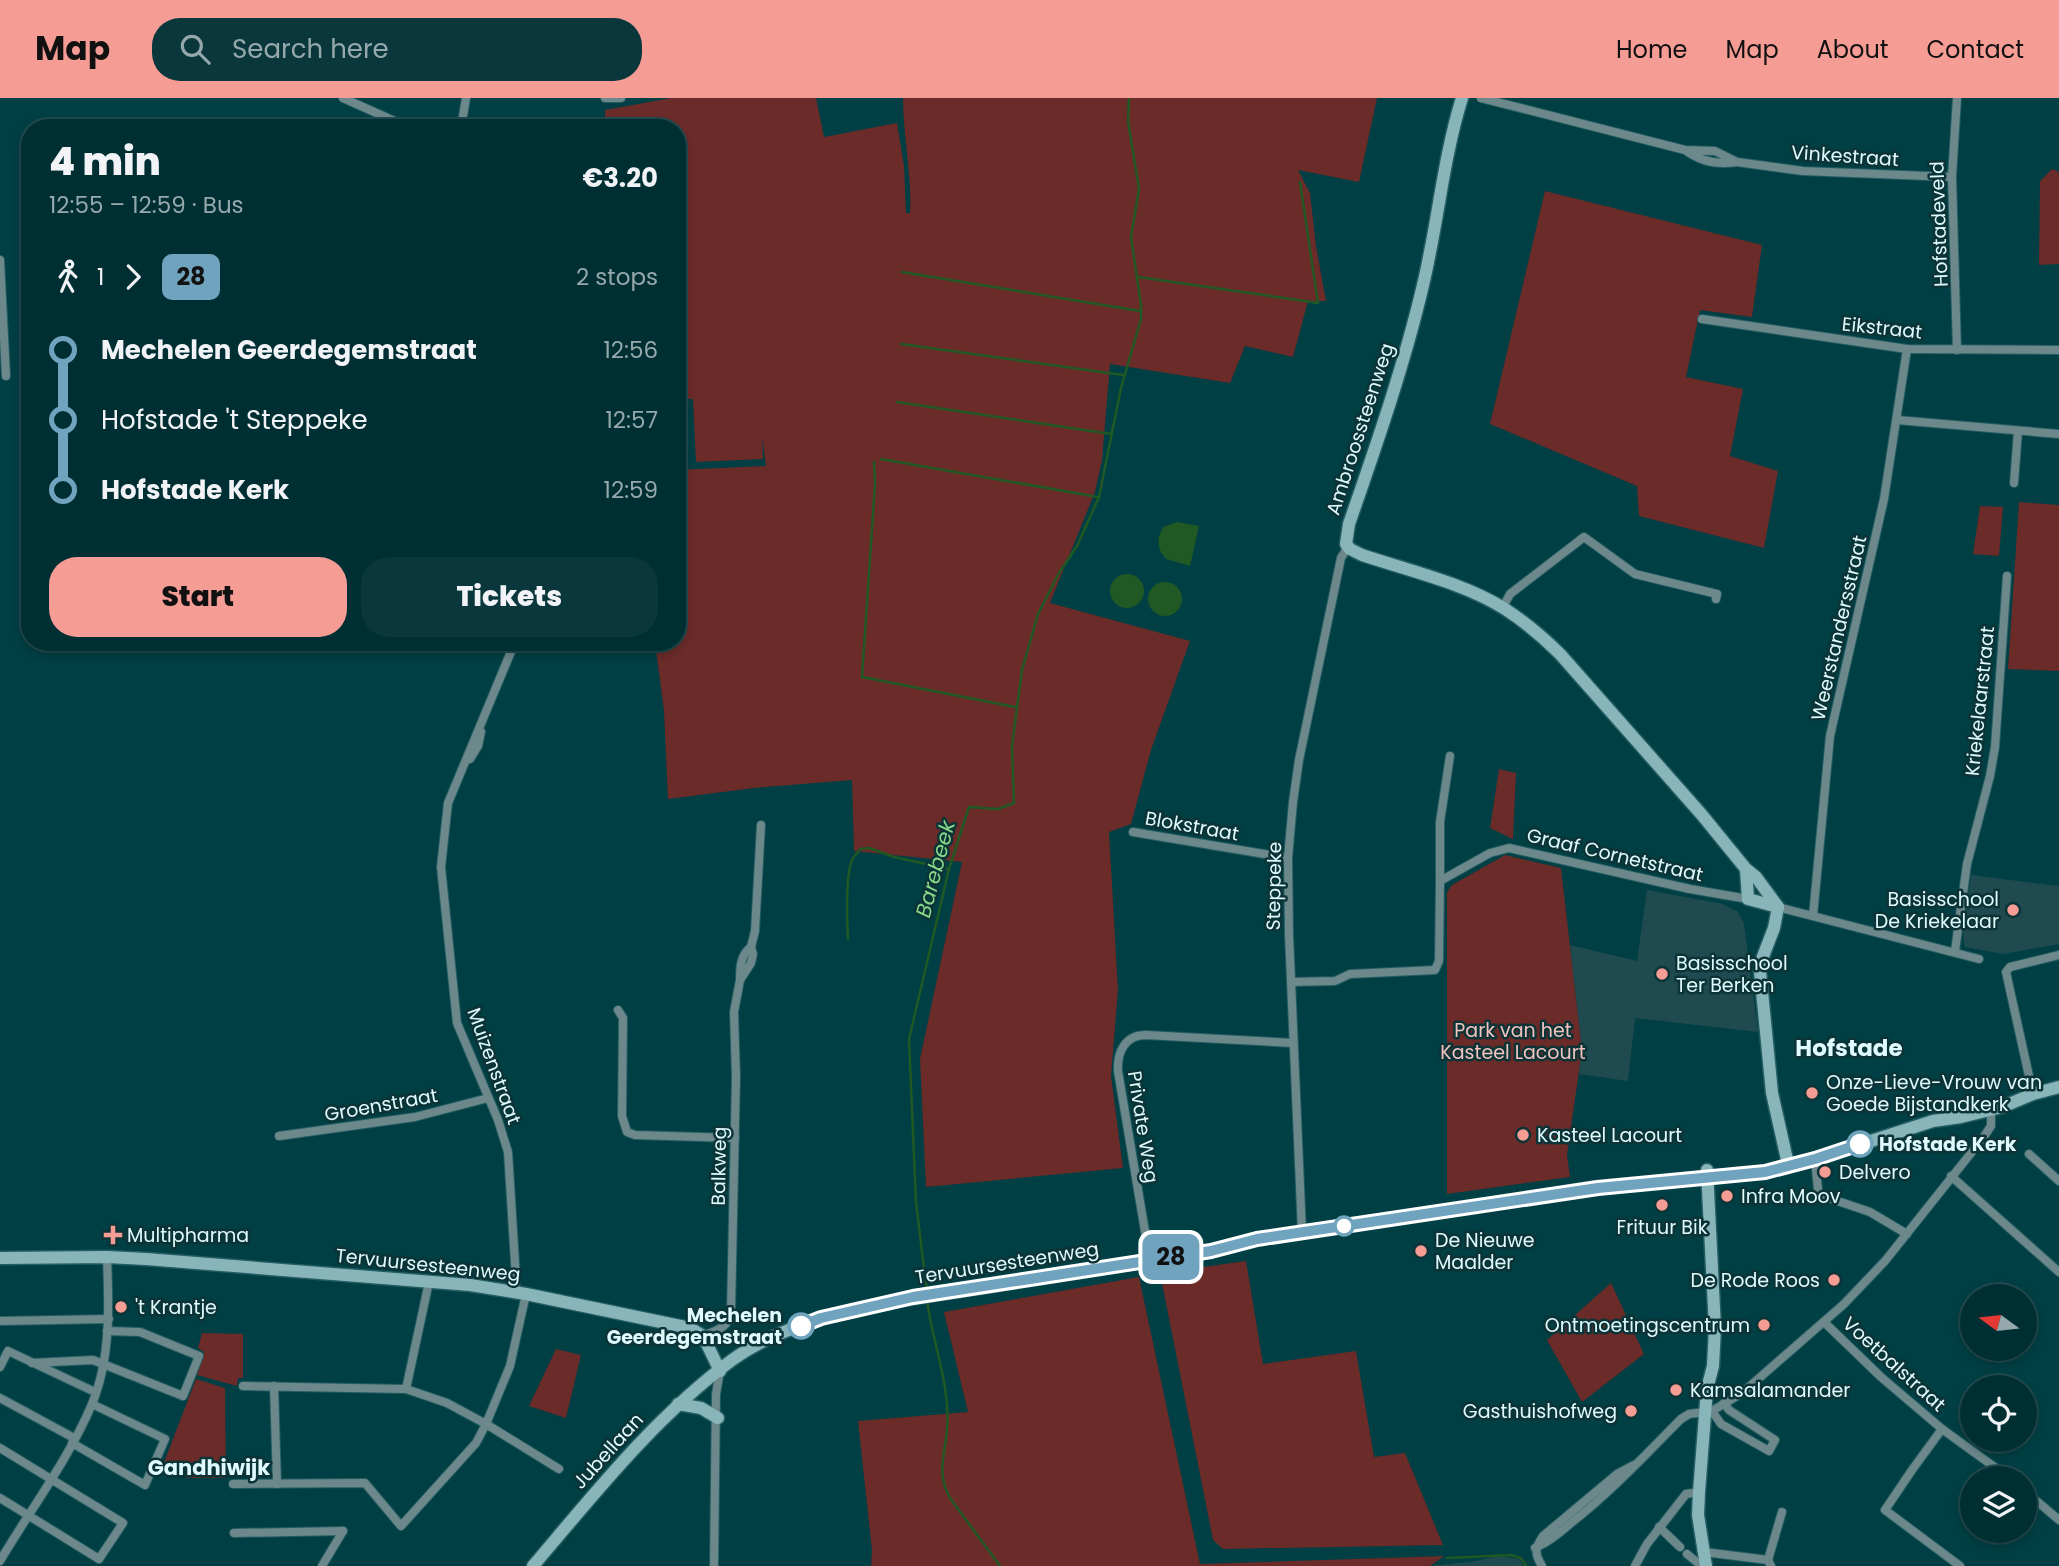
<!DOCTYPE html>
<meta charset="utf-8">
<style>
body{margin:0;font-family:Poppins,sans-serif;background:#0a373b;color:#f1f3f6;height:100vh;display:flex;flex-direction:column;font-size:26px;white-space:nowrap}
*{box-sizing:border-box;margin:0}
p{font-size:23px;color:#95a9ac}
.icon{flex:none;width:38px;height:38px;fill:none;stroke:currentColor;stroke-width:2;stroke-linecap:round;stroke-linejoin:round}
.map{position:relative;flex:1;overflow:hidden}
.panel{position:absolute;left:21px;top:21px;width:665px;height:532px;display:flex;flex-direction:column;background:#002f33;border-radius:28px;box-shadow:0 4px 10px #0003,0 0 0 2px #224a4e}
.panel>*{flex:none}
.badge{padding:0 14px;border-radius:10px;font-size:24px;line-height:46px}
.needle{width:46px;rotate:285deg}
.buttons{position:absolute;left:1960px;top:1186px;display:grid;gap:14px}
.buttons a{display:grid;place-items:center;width:77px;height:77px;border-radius:50%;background:#002f33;box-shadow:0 4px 10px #0003,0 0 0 2px #224a4e;font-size:35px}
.map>.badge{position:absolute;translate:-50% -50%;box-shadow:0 0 0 4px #fff}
.legs{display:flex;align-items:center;gap:10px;height:77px;padding:0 28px;font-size:23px}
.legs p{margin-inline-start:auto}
.head{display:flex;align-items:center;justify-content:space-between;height:119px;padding:0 28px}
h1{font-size:38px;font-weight:800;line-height:52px}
.cta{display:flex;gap:14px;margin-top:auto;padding:14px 28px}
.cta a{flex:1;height:80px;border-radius:28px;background:#f59c95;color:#111;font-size:28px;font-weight:800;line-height:80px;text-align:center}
.cta a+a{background:#0a373b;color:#f1f3f6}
ul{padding:0 28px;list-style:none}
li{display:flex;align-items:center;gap:24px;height:70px;font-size:26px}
li i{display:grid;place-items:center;width:10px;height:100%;margin:0 9px;background:currentColor}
li i::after{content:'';width:18px;height:18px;margin:-9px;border:5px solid;border-radius:50%;background:#002f33}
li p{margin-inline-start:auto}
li:first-child i{background:linear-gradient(#0000 50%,currentColor 0)}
li:last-child i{background:linear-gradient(currentColor 50%,#0000 0)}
header{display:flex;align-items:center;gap:42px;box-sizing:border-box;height:98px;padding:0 35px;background:#f59c95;color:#111}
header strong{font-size:33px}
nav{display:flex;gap:38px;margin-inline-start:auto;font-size:24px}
.search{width:490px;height:63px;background:#0a373b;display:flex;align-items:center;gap:18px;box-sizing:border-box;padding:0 24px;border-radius:28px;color:#95a9ac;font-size:26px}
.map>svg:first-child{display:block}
.built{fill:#1f4b50}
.green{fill:#6a2b29}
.water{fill:#205924}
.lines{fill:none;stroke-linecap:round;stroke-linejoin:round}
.stream{stroke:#205924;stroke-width:2.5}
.street-casing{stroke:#245d62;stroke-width:10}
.secondary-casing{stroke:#245d62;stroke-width:15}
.street{stroke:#6c888b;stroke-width:8}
.secondary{stroke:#88b5ba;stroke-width:12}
.line-1-casing{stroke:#fff;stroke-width:16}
.line-1{stroke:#70a3bd;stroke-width:10}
.poi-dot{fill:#f59c95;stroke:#0c3336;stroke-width:2.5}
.stop-1-dot{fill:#fff;stroke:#70a3bd;stroke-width:3.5}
.labels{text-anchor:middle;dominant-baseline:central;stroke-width:5;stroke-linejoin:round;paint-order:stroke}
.street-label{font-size:19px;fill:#e0fbfe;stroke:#0c3336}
.poi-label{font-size:19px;fill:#e0fbfe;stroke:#0c3336;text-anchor:start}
.park-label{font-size:19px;fill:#f2c4bf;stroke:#0c3336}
.stop-label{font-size:19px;font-weight:bold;fill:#e0fbfe;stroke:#0c3336;text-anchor:start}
.water-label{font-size:21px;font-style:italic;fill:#88d789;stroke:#0c3336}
.neighbourhood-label{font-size:21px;font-weight:bold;fill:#e0fbfe;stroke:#0c3336}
.quarter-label{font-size:23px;font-weight:bold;fill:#e0fbfe;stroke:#0c3336}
</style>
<header>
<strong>Map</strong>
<div class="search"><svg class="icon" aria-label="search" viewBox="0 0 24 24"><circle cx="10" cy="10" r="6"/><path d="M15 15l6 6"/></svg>Search here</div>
<nav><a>Home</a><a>Map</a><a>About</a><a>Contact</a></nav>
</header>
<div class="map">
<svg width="2059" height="1468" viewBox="0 0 2059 1468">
<rect width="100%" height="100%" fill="#003f44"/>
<g class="built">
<polygon points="1971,777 2059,788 2059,846 2003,856 1965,849 1963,836"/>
<polygon points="1647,792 1723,806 1738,814 1744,826 1758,934 1635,920 1628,983 1579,976 1582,951 1570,847 1637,863"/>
<polygon points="1497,1458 1519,1461 1523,1468 1431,1468 1476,1463"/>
</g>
<g class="green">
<path d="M 671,0 L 816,0 L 824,39 L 897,25 L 904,68 L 906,115 L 910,115 C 912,76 903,39 903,0 L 1377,0 L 1359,84 L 1298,72 L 1310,95 L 1316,148 L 1326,203 L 1308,203 L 1293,259 L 1245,248 L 1230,285 L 1110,266 L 1102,362 L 1095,394 L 1050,505 L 1190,543 L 1151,652 L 1131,726 L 1109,734 L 1118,892 L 1111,978 L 1123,1070 L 926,1089 L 920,961 L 962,764 L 854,753 L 852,682 L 754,690 L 668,701 L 664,613 L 655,544 L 677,544 L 677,372 L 766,368 L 762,338 L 763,361 L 696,364 L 693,301 L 677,301 L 677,30 L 605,30 L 605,12 Z"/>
<polygon points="2052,71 2059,74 2059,166 2039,167 2040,83"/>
<polygon points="1545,93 1762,147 1752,219 1700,212 1686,279 1743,291 1730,358 1778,373 1764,450 1639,418 1637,388 1490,326"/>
<polygon points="2019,404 2059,407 2059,573 2008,571"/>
<polygon points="1980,408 2003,409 1999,458 1973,456"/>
<polygon points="1499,671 1516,675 1513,741 1490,730"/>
<polygon points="1505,757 1561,770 1582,952 1567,1057 1570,1079 1447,1096 1447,794 1452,787"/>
<polygon points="1246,1163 1263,1266 1356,1253 1374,1359 1405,1355 1443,1447 1223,1451 1213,1442 1160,1175"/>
<polygon points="1139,1179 1200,1466 1444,1458 1430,1468 871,1468 872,1452 858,1323 968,1314 944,1214"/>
<polygon points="1611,1185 1644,1256 1582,1304 1547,1242"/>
<polygon points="202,1235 243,1236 243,1280 238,1280 237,1288 197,1277 204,1254 198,1250"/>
<polygon points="556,1251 581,1257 566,1320 529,1308"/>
<polygon points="196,1281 225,1290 226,1380 187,1380 163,1367"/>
</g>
<g class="water">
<path d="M 1177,424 L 1199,428 L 1190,468 L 1166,461 C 1157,451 1156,441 1163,429 Z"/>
<circle cx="1127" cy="493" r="17"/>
<circle cx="1165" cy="501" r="17"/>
</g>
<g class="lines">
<g class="stream">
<polyline points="902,174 1140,213"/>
<polyline points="1138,179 1318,205 1300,84"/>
<polyline points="901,246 1123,277"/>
<polyline points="897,304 1111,336"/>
<polyline points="881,361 1098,399"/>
<polyline points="874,364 875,386 862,579 1015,609"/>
<path d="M 848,841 C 847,825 845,774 853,760 C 855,757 858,755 860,751 L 869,750 L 894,759 L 949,771"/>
<polyline points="927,1195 916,1104 909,941 949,771 969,709 998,711 1014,705 1012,648 1022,572 1038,516 1059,475 1077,448 1099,399 1121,290 1141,221 1141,207 1131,139 1139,91 1128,23 1129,0"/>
<path d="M 927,1202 C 932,1244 951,1288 947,1331 C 945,1358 936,1375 950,1400 L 1000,1468"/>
<polyline points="1447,1460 1511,1457 1521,1460 1526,1468"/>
</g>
<defs>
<g id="street">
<polyline points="343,0 410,30"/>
<polyline points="605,0 621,0"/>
<path d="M 1481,0 L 1685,52 L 1715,53 L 1737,64 C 1718,67 1701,64 1685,52"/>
<polyline points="1957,0 1952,79 1957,252"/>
<polyline points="461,30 466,0"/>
<polyline points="1737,64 1803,73 1952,79"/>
<polyline points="0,162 6,278"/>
<polyline points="1702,221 1907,251 2059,252"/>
<polyline points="1897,322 2059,336"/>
<polyline points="2014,385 2018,333"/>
<polyline points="1503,509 1510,496 1584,439 1635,476 1717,496 1716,501"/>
<polyline points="470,661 478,648 481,634"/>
<polyline points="1133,734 1288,760"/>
<polyline points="1440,783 1440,724 1450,658"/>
<polyline points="1778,809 1979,861"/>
<polyline points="1813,818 1830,638 1884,401 1907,251"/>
<polyline points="751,849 755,833 761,727"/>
<polyline points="1955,853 1967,766 1990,678 1995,649 2007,478"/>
<polyline points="1291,884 1335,883 1350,876 1435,872 1439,863 1440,783 1490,755 1509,750 1690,791 1748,801"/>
<polyline points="618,912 623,920 622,1018 627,1034 635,1037 735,1040"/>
<polyline points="2033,996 2006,874 2010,869 2059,857"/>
<polyline points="279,1038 415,1019 488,1000"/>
<polyline points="2029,1056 2059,1083"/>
<polyline points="1815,1061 1818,1092 1820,1097 1870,1114 1907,1136"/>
<polyline points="1951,1078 2059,1174"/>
<polyline points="1302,1134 1289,837 1288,760 1293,704 1299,662 1341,460 1348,449"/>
<path d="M 1150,1163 L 1118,973 C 1117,954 1125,937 1146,937 L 1293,945"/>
<polyline points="515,1194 516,1180 508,1054 498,1022 457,925 441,769 448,705 515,544"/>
<polyline points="0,1223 109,1221"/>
<polyline points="1824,1224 1881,1279 1942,1331 2011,1381"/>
<path d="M 703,1238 C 717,1232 729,1230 731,1213 L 736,979 L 734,914 L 740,882 L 751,865 L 753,856 L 751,849 C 740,857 740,871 740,882"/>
<polyline points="32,1265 93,1262 183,1298 199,1258 140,1234 107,1233"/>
<polyline points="0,1269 8,1253 95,1294"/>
<polyline points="243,1288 406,1291 447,1305 486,1326 510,1268 526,1196"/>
<polyline points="274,1288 277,1386"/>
<polyline points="406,1291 429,1184"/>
<polyline points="0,1300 74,1340"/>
<polyline points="1712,1313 1721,1326 1769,1353 1775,1342 1729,1312 1724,1305"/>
<polyline points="1942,1331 1912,1372 1885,1412 1960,1468"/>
<polyline points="72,1345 145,1387 165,1341 92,1306"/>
<polyline points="0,1350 123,1425 99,1461"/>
<polyline points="233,1386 365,1385 401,1428 476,1345 486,1326 559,1371"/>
<polyline points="2025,1393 2059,1422"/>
<polyline points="0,1400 99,1461"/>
<polyline points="1659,1429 1680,1449"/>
<polyline points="234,1435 343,1433"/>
<path d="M 1535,1450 C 1549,1444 1559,1435 1571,1425 C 1611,1394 1645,1357 1681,1321 L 1689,1316 L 1712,1313 L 1742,1295 L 1844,1206 L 1885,1163 L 1983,1040 L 1991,1028 L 1991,1012"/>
<polyline points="1704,1454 1768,1462 1771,1468"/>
<polyline points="1687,1456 1698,1465 1705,1465"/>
<polyline points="1768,1462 1782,1414"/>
<path d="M 0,1463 C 30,1412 69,1361 92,1306 C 111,1260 109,1208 107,1159"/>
<polyline points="322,1468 343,1433"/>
<polyline points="714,1468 716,1296 720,1273"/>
<path d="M 1542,1468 C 1534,1455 1535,1450 1543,1438 L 1617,1376 L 1634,1367"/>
<polyline points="1635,1468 1647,1446 1686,1396 1699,1394"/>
</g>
<g id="secondary">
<path d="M 1462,0 C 1443,61 1438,125 1423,187 C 1404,268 1376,348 1349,426 L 1346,446 L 1350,451 L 1362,457 C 1407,472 1464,485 1505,511 C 1525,524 1543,539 1560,556 L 1702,717 L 1746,771 L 1756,779 L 1778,809"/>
<polyline points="1746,771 1748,801 1778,809"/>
<polyline points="1778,809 1774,830 1762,861 1760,873 1772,995 1788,1066"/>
<polyline points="0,1160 107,1159 146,1161 470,1187 526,1196 690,1230 703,1238 720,1273"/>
<polyline points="678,1306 701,1310 718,1320"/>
<path d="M 533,1468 C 595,1395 655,1319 732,1262 C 800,1213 904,1202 985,1189 C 1060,1177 1135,1165 1211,1153 L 1257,1141 L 1598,1089 L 1765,1074 L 1815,1061 L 1933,1023 L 1961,1019 L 2002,1009 L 2033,996 L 2059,989"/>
<polyline points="1706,1468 1698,1417 1699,1394 1707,1291 1713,1268 1715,1230 1707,1072"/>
</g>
</defs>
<use href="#street" class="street-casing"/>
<use href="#secondary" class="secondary-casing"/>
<use href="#street" class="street"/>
<use href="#secondary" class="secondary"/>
</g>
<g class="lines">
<defs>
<polyline id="line-1" points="801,1228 821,1220 913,1199 1211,1153 1257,1141 1598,1090 1765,1074 1815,1061 1860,1046"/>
</defs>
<use href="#line-1" class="line-1-casing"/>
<use href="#line-1" class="line-1"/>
</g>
<g class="poi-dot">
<circle cx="2013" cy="812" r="7"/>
<circle cx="1662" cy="876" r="7"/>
<circle cx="1812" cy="995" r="7"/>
<circle cx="1523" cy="1037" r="7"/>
<circle cx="1825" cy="1074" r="7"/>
<circle cx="1727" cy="1098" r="7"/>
<circle cx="1662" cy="1107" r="7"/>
<path d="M109.5 1126.5h7v7h7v7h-7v7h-7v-7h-7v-7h7z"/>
<circle cx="1421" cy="1153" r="7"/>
<circle cx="1834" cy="1182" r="7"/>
<circle cx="121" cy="1209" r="7"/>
<circle cx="1764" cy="1227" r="7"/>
<circle cx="1676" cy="1292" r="7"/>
<circle cx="1631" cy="1313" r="7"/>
</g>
<g class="stop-1-dot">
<circle cx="1860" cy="1046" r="12"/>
<circle cx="1344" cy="1128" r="9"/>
<circle cx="801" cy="1228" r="12"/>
</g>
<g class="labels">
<g class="street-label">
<text transform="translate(1845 58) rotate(4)">Vinkestraat</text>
<text transform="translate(1939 126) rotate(-92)">Hofstadeveld</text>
<text transform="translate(1882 230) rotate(6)">Eikstraat</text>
<text transform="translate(1360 331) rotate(-72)">Ambroossteenweg</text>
<text transform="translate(1839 530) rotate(-77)">Weerstandersstraat</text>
<text transform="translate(1980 603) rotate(-84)">Kriekelaarstraat</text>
<text transform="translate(1192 728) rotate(10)">Blokstraat</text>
<text transform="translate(1615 757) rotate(13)">Graaf Cornetstraat</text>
<text transform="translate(1274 788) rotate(-89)">Steppeke</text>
<text transform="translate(494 968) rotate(70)">Muizenstraat</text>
<text transform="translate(381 1007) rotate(-10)">Groenstraat</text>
<text transform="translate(1143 1029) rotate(81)">Private Weg</text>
<text transform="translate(719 1068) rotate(-89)">Balkweg</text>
<text transform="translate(1007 1165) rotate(-9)">Tervuursesteenweg</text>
<text transform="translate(428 1167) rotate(6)">Tervuursesteenweg</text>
<text transform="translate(1894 1266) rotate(42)">Voetbalstraat</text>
<text transform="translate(608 1353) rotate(-48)">Jubellaan</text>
</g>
<g class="poi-label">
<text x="1999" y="801" text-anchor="end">Basisschool<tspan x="1999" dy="22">De Kriekelaar</tspan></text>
<text x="1676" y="865">Basisschool<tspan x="1676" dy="22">Ter Berken</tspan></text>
<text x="1826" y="984">Onze-Lieve-Vrouw van<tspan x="1826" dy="22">Goede Bijstandkerk</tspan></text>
<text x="1537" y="1037">Kasteel Lacourt</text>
<text x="1839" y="1074">Delvero</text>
<text x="1741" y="1098">Infra Moov</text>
<text x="1662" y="1129" text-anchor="middle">Frituur Bik</text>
<text x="127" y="1137">Multipharma</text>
<text x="1435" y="1142">De Nieuwe<tspan x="1435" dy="22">Maalder</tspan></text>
<text x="1820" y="1182" text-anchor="end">De Rode Roos</text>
<text x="135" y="1209">'t Krantje</text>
<text x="1750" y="1227" text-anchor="end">Ontmoetingscentrum</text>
<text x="1690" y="1292">Kamsalamander</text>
<text x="1617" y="1313" text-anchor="end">Gasthuishofweg</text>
</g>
<g class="park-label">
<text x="1513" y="932">Park van het<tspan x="1513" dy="22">Kasteel Lacourt</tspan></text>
</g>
<g class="stop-label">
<text x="1879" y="1046">Hofstade Kerk</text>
<text x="782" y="1217" text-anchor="end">Mechelen<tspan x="782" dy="22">Geerdegemstraat</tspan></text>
</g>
<g class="water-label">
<text transform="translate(935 771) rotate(-75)">Barebeek</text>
</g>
<g class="neighbourhood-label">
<text x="209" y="1369">Gandhiwijk</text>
</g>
<g class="quarter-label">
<text x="1849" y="950">Hofstade</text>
</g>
</g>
</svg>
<div class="buttons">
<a><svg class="needle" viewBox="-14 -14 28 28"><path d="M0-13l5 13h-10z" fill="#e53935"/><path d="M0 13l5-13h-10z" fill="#95a9ac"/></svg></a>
<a><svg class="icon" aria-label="locate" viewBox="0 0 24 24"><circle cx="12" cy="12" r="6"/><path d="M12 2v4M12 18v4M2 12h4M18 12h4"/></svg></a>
<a><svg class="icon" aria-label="layers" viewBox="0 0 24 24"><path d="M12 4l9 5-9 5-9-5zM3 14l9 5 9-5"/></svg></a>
</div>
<b class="badge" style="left:1171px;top:1159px;background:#70a3bd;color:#111">28</b>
<section class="panel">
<div class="head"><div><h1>4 min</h1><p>12:55 – 12:59 · Bus</p></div><b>€3.20</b></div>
<div class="legs"><svg class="icon" aria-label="walk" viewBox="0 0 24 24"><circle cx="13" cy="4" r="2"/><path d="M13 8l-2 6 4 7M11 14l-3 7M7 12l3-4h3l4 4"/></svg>1<svg class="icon" aria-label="forward" viewBox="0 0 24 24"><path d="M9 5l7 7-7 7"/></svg><b class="badge" style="background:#70a3bd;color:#111">28</b><p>2 stops</p></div>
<ul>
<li><i style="color:#70a3bd"></i><b>Mechelen Geerdegemstraat</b><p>12:56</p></li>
<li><i style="color:#70a3bd"></i><span>Hofstade 't Steppeke</span><p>12:57</p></li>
<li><i style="color:#70a3bd"></i><b>Hofstade Kerk</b><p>12:59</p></li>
</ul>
<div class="cta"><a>Start</a><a>Tickets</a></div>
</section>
</div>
